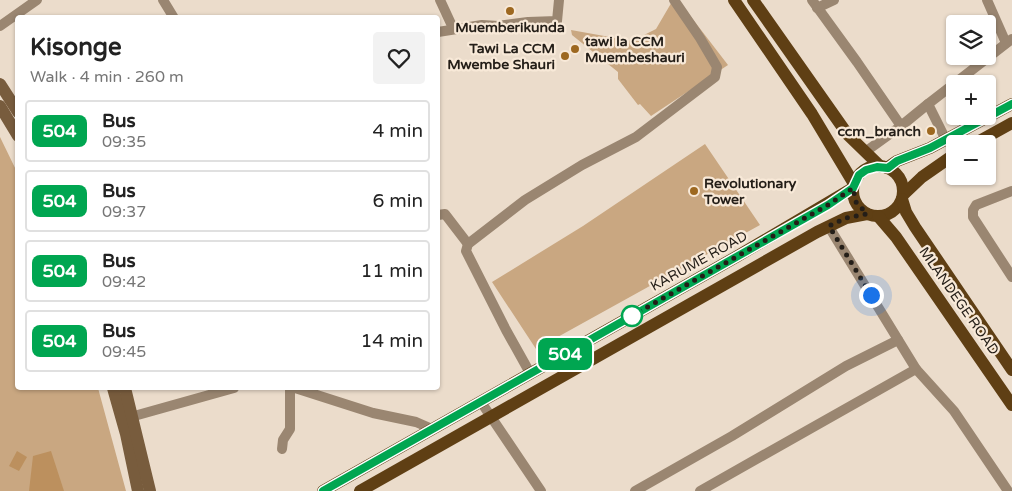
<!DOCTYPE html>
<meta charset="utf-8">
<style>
body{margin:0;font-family:"Varela Round",sans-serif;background:#f2f2f2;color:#222;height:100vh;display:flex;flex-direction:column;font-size:19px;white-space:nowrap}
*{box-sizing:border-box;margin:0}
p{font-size:16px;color:#767676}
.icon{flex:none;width:28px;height:28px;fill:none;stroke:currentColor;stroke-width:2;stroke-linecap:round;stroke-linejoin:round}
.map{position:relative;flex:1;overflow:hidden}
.details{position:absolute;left:15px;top:15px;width:425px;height:375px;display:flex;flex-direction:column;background:#fff;border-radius:5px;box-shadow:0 1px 4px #0004}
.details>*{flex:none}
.badge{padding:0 10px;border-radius:8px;font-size:18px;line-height:32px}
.controls{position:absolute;left:946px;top:15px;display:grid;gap:10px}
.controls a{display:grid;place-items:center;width:50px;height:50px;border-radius:5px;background:#fff;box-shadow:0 1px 4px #0004;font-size:25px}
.you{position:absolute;width:25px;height:25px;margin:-12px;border:4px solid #fff;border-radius:50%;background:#1a73e8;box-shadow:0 0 0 8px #1a73e833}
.map>.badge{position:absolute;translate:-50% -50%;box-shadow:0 0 0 2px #fff}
.round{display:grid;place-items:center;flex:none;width:52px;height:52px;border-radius:5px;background:#f2f2f2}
.headline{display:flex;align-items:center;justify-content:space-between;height:85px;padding:0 15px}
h1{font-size:24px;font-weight:700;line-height:38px}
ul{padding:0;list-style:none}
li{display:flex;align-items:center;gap:15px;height:62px;margin:0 10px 8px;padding:0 5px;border:2px solid #e0e0e0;border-radius:5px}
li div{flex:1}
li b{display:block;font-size:19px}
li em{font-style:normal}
li .badge{min-width:55px;font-weight:700;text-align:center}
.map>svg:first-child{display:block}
.green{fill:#c9a781}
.water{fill:#bc905e}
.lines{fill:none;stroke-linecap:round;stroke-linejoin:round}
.street{stroke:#9a8671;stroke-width:10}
.secondary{stroke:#785c3d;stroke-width:12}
.primary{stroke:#5f3f14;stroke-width:12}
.line-casing{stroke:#fff;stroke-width:11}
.line{stroke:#00a651;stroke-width:8}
.walk{stroke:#241e18;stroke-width:5;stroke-dasharray:0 9}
.poi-dot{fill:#9d6820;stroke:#f8e9d8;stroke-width:2}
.stop-dot{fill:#fff;stroke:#00a651;stroke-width:2.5}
.labels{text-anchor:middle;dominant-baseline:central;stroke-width:4.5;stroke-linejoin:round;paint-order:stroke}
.poi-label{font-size:14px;font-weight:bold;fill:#241e18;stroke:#f8e9d8;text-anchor:start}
.street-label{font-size:14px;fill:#241e18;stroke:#f8e9d8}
</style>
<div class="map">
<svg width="1012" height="491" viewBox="0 0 1012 491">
<rect width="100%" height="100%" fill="#ebdccb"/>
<g class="green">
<polygon points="673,0 678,0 728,65 651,116 640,104 638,105 618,79 618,72 572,35 571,30 632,41 656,29"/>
<polygon points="0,137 17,172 18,388 98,388 126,491 0,491"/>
<polygon points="705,144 760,225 536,349 492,282 583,226"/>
</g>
<g class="water">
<polygon points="17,451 27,457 19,471 9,466"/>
<polygon points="51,451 64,491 29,491 33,456"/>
</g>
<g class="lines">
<g class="street">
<polyline points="163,0 174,18"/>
<polyline points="440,0 453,28"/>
<polyline points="812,0 857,62 901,126"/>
<polyline points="987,0 1006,43"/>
<polyline points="817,8 834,0"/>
<polyline points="0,26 37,0"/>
<polyline points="438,32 482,25 498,26 528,22 557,21 559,0"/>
<polyline points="946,140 928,104 1012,39"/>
<polyline points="865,152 901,126 928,104"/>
<polyline points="1012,191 976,205 973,210 973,217 1012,277"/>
<polyline points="438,215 445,214 468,244"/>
<polyline points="916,369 954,411 1008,491"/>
<polyline points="530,373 506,330 466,251 468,244 525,200 582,165 636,137 715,77 717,67 700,38 674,0"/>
<polyline points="295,388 373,413 416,422 432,429"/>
<polyline points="481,402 541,491"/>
<polyline points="127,418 234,388"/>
<polyline points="282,449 283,440 290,429 290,388"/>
<polyline points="635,491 732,436 846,366 898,340"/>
<polyline points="700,491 916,369 829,227"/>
</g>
<g class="secondary">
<polyline points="0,84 18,112"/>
<polyline points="0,106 18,136"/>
<polyline points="113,388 126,434 138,491"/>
<polyline points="125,388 150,491"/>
</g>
<g class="primary">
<polyline points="734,0 812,114 854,184"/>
<polyline points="753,0 848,135 881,167"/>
<polyline points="974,144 1012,123"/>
<circle cx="878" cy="191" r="25"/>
<polyline points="887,168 897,161 930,148 1012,104"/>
<polyline points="903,195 922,177 955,154"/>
<polyline points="902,199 906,212 915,227 1012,370"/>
<polyline points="878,216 896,237 1012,405"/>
<polyline points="323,491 736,257 853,188"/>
<polyline points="360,491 817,232 846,218 867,214"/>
</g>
</g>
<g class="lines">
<defs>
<polyline id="line" points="323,491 828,205 853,188 859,175 866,170 877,167 888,168 897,161 930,148 1012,104"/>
</defs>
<use href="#line" class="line-casing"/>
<use href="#line" class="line"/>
<polyline class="walk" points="632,316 628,318 828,205 853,188 856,202 867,214 846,218 829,226 871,295"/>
</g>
<g class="poi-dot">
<circle cx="510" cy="11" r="5"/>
<circle cx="575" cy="49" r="5"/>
<circle cx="565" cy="56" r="5"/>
<circle cx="931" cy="131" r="5"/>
<circle cx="694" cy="191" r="5"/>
</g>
<circle class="stop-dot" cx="632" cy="316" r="10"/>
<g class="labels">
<g class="poi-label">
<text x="510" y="27" text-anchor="middle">Muemberikunda</text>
<text x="585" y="41">tawi la CCM<tspan x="585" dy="16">Muembeshauri</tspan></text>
<text x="555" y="48" text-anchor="end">Tawi La CCM<tspan x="555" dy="16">Mwembe Shauri</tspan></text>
<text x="921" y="131" text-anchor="end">ccm_branch</text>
<text x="704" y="183">Revolutionary<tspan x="704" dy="16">Tower</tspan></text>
</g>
<g class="street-label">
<text transform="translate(699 261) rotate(-29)">KARUME ROAD</text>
<text transform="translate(959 301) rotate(55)">MLANDEGE ROAD</text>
</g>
</g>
</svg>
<div class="controls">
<a><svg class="icon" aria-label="layers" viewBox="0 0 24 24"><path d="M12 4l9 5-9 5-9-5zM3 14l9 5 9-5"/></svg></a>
<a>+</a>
<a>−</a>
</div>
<div class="you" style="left:871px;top:295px"></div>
<b class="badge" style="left:565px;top:354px;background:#00a651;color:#fff">504</b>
<section class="details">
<div class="headline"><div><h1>Kisonge</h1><p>Walk · 4 min · 260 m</p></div><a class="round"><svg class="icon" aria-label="heart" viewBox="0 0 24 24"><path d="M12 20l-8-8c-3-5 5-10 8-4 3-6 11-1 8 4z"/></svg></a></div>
<ul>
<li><span class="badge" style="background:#00a651;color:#fff">504</span><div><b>Bus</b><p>09:35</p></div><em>4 min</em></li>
<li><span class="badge" style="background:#00a651;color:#fff">504</span><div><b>Bus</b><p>09:37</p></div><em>6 min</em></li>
<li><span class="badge" style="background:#00a651;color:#fff">504</span><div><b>Bus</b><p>09:42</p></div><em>11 min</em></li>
<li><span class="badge" style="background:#00a651;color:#fff">504</span><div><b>Bus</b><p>09:45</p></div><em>14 min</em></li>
</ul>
</section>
</div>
